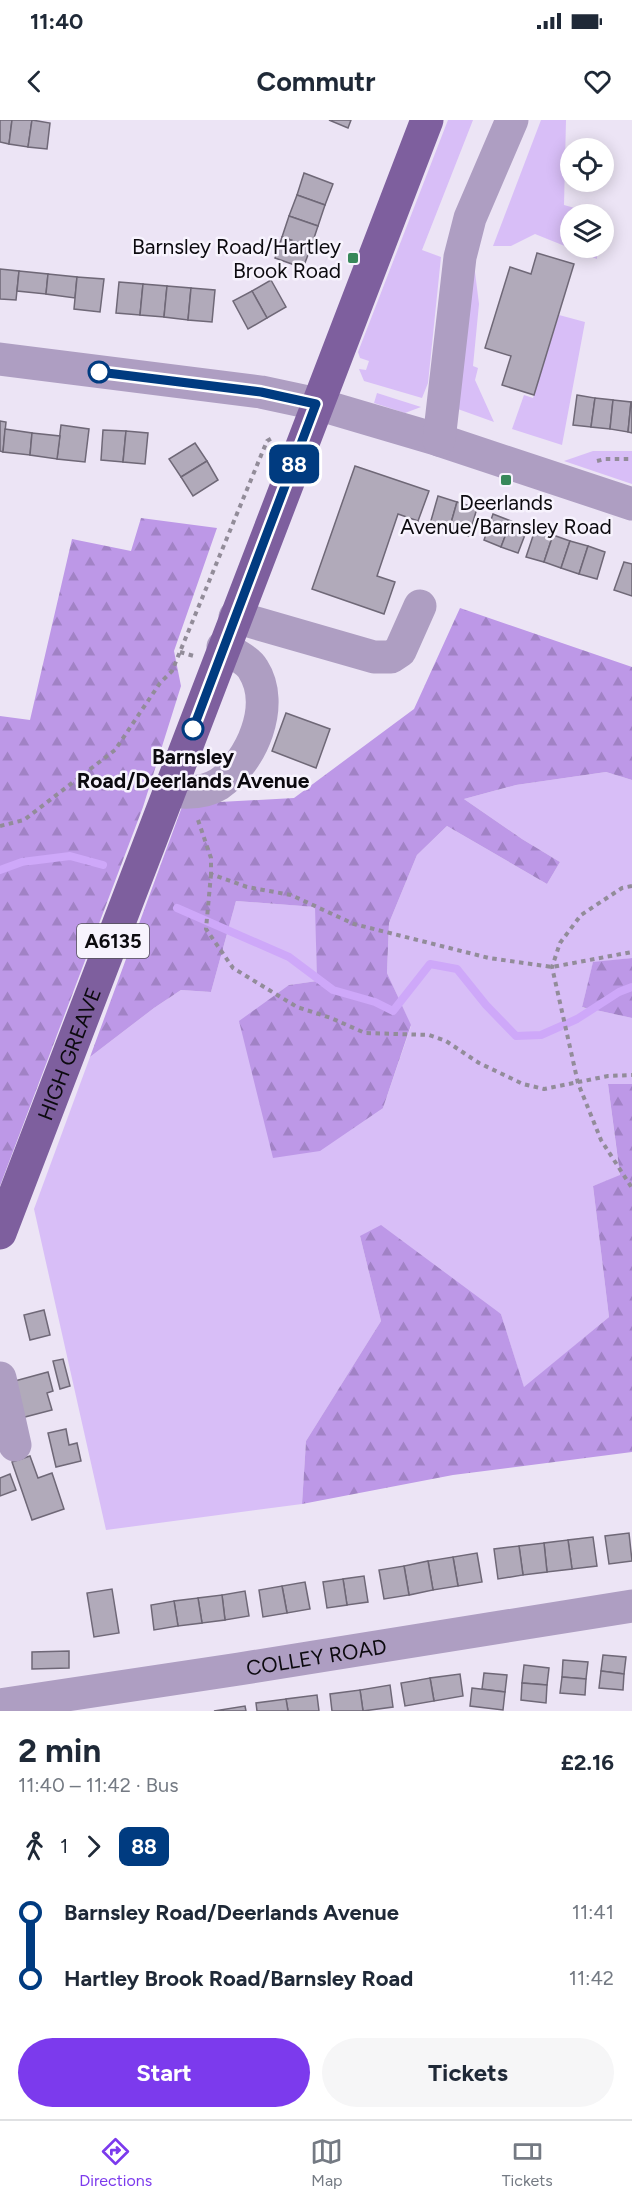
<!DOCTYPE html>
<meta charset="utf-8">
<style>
body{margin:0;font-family:Figtree,sans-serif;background:#f6f6f7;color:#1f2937;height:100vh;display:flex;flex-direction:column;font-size:22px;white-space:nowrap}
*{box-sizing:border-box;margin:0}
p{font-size:20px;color:#747a83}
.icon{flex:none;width:33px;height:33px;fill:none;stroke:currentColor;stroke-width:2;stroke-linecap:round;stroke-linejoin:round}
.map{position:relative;height:1591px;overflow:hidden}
.panel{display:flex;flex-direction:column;background:#fff;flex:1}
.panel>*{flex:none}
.badge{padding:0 12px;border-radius:9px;font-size:21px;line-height:39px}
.controls{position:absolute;left:560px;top:18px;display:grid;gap:12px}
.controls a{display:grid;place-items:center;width:54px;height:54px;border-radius:50%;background:#fff;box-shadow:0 3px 15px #0003;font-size:30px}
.map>.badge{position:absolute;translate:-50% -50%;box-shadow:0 0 0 3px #fff}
.legs{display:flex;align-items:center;gap:9px;height:66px;padding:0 18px;font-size:20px}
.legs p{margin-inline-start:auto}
.overview{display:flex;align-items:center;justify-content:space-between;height:102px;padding:0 18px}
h1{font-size:33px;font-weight:700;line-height:45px}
.primary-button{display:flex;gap:12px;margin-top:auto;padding:12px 18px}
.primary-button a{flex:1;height:69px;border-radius:36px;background:#7c3aed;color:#fff;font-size:24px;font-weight:700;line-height:69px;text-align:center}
.primary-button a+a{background:#f6f6f7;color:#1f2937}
ul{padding:0 18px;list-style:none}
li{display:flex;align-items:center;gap:21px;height:66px;font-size:22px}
li i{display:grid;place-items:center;width:9px;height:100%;margin:0 8px;background:currentColor}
li i::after{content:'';width:15px;height:15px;margin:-8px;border:4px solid;border-radius:50%;background:#fff}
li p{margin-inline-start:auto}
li:first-child i{background:linear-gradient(#0000 50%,currentColor 0)}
li:last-child i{background:linear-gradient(currentColor 50%,#0000 0)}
.status{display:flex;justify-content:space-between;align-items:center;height:42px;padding:0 30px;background:#fff;direction:ltr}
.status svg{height:16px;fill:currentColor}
header{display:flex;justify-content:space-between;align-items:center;height:78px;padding:0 18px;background:#fff;font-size:27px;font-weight:700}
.tab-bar{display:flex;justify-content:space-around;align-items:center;height:84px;border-top:2px solid #e0e1e3;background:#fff;font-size:16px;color:#747a83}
.tab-bar a{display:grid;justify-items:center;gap:3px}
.tab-bar .current{color:#7c3aed}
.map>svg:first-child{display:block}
.green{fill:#d8bef7}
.forest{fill:url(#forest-firs)}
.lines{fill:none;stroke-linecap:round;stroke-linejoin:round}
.stream{stroke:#cea8f9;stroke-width:8}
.building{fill:#b1aaba;stroke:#6f6877;stroke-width:1.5}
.path{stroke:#928c99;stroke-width:4;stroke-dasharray:4.5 4.5;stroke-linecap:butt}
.minor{stroke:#ae9ec2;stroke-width:33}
.major{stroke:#7e5f9e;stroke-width:33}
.line-1-casing{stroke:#fff;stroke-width:14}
.line-1{stroke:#003b80;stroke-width:9}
.poi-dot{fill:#37885a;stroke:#f7f3fd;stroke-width:2}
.stop-1-dot{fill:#fff;stroke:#003b80;stroke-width:3}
.labels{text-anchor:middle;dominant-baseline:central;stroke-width:5;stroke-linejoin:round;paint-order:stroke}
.shield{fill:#f7f3fd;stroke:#525056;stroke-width:1.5}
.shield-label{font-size:20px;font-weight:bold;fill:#0c0a0f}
.poi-label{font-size:21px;fill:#0c0a0f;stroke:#f7f3fd;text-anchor:end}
.stop-label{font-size:21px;font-weight:bold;fill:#0c0a0f;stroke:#f7f3fd}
.street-label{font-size:21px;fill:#0c0a0f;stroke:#f7f3fd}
</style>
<div class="status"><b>11:40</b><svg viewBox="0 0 49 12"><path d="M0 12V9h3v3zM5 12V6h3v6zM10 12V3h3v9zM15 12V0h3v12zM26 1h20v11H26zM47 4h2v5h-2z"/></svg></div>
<header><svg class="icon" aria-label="back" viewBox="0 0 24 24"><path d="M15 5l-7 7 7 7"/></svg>Commutr<svg class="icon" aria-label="heart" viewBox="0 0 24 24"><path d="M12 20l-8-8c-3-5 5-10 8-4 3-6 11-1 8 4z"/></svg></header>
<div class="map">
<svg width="632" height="1591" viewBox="0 0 632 1591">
<defs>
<pattern id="forest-firs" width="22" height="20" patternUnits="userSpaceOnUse" patternTransform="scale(1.5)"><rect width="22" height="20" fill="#bd98e7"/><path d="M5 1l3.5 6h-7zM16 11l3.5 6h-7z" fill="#a182c5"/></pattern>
</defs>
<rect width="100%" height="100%" fill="#ece4f5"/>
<g class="green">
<polygon points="448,0 473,0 422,130 441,137 428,263 422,278 364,261 359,249 366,250 369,241 360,238 358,232"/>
<polygon points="541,0 566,0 564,85 596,94 570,94 570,128 597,128 597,139 535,114 511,126 493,126"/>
<polygon points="473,136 479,184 473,246 478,248 475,260 494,302 455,288"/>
<polygon points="559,195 585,202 562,325 512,309 524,275 533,278"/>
<polygon points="377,273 421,287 405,293 374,283"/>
<polygon points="593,331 632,331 632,364 564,341"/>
<polygon points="606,652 632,660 632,838 593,843 582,887 632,898 632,964 608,964 620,1056 593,1066 609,1197 524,1268 501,1194 360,1116 381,1201 306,1321 302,1384 106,1410 34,1089 90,937 154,888 181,870 211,872 236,781 316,787 317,861 289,865 383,988 411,906 387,853 389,803 417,735 447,706 547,764 560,742 522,719 464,679 516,665"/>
</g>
<g class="forest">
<polygon points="141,398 217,408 174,531 181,566 143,687 0,1066 0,596 30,600 72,419 131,431"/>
<polygon points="460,488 632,547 632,660 606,652 516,665 464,679 522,719 560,742 547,764 447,706 417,735 389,803 387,853 411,905 383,988 320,1031 273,1038 239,901 289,865 317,861 315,787 236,781 211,872 181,870 154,888 90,937 183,684 294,678 414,589"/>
<polygon points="632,838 632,898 582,887 593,842"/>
<polygon points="608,964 632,964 632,1332 453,1355 302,1384 306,1321 381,1201 360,1116 381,1105 501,1194 524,1267 609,1197 593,1066 620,1055"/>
</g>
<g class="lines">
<g class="stream">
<polyline points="0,750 22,742 70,736 103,745"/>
<polyline points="177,788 289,837 333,870 375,882 393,891 430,844 457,849 486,885 516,916 541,915 577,899 619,872 632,867"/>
</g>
</g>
<g class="building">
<polygon points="0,0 12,0 9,24 0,22"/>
<polygon points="12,0 32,0 28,27 9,24"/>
<polygon points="32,0 50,3 47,29 28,27"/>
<polygon points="329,0 351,0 348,8"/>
<polygon points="304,53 333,64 325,85 297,75"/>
<polygon points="297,75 325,85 318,106 289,96"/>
<polygon points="289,96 318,106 311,127 282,117"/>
<polygon points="282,117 311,127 303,148 275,138"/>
<polygon points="537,133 574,144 534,275 502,265 511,236 485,228 510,147 531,154"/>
<polygon points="0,149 19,151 16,180 0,179"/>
<polygon points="19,151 48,154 46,174 17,171"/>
<polygon points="48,154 77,157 75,178 46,174"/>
<polygon points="77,157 104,159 100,192 74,189"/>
<polygon points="271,160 286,187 267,198 252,171"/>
<polygon points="119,162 143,164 140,195 116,193"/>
<polygon points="143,164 167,166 164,197 140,195"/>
<polygon points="167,166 191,168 188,200 164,197"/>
<polygon points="191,168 215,170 212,202 188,200"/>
<polygon points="252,171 267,198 248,209 233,181"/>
<polygon points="577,275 595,278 591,307 573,305"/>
<polygon points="595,278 613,280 610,309 591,307"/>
<polygon points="613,280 631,282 628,312 610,309"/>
<polygon points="631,282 632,282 632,313 628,312"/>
<polygon points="0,301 6,302 3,332 0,331"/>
<polygon points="61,305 89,309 85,342 57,339"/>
<polygon points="5,309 32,313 30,335 3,332"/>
<polygon points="103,310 126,311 123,342 101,340"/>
<polygon points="126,311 148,313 145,344 123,342"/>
<polygon points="32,313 60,316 57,339 30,335"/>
<polygon points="195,323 207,341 181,357 169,339"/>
<polygon points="207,341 218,360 193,376 181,357"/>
<polygon points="355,346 429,371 418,401 398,394 377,456 395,462 384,494 312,469"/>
<polygon points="438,376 457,382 449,410 430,404"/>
<polygon points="457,382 477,388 469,416 449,410"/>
<polygon points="493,394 511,401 501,427 484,420"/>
<polygon points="511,401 528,407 518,433 501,427"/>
<polygon points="535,410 553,415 544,442 526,437"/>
<polygon points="553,415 570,421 561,448 544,442"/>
<polygon points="570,421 588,426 579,454 561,448"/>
<polygon points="588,426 605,432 597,459 579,454"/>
<polygon points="624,442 632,444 632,476 614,470"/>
<polygon points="286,593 330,609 316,648 272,631"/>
<polygon points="44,1190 50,1215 30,1220 24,1195"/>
<polygon points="63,1239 70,1266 60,1269 53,1241"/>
<polygon points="48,1252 53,1271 47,1273 52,1290 21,1298 11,1262"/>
<polygon points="66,1309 69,1325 77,1323 81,1341 56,1347 48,1313"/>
<polygon points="30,1336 38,1358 52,1353 64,1389 32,1400 12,1342"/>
<polygon points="10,1354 16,1370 0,1376 0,1358"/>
<polygon points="629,1413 632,1441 609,1444 605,1416"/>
<polygon points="593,1417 597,1446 572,1449 568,1420"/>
<polygon points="568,1420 572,1449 547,1452 544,1423"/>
<polygon points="544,1423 547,1452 523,1455 519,1426"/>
<polygon points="519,1426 523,1455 498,1459 494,1429"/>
<polygon points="477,1433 482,1462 458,1466 453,1437"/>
<polygon points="453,1437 458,1466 433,1470 428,1441"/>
<polygon points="428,1441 433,1470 409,1475 404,1446"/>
<polygon points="404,1446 409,1475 384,1479 379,1450"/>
<polygon points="364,1456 368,1482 347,1485 343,1459"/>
<polygon points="343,1459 347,1485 327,1488 323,1462"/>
<polygon points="305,1462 310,1489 287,1493 282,1466"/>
<polygon points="282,1466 287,1493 263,1497 259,1470"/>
<polygon points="112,1469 119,1513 94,1517 87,1473"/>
<polygon points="245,1471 249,1496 225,1500 222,1475"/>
<polygon points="222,1475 225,1500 202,1503 198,1478"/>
<polygon points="198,1478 202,1503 178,1506 174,1481"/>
<polygon points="174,1481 178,1506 154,1510 151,1485"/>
<polygon points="69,1531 69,1548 32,1549 32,1532"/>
<polygon points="603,1535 626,1537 624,1554 601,1551"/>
<polygon points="563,1540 588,1542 586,1559 562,1557"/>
<polygon points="524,1545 549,1548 547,1565 522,1563"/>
<polygon points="601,1551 624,1554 623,1570 599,1568"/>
<polygon points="484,1553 507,1555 505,1572 482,1569"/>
<polygon points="460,1554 463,1576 434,1581 430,1558"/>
<polygon points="562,1557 586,1559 585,1575 560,1573"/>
<polygon points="430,1558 434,1581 405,1586 401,1563"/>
<polygon points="522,1563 547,1565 546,1583 521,1580"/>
<polygon points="390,1565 393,1587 363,1591 360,1570"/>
<polygon points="472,1568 505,1572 503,1590 470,1586"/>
<polygon points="360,1570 363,1591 332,1591 330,1574"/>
<polygon points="317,1575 319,1591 288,1591 286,1579"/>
<polygon points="286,1579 288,1591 257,1591 256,1583"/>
<polygon points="245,1586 246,1591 214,1591"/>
</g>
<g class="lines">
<g class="path">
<polyline points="597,341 605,339 632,339"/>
<polyline points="180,532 194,536"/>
<polyline points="198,700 211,738 211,754 247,767 291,775 354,804 489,838 552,847 632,832"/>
<polyline points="0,706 24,700 115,630 160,563 172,551 267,321 274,317"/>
<polyline points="211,754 206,809 233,848 297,887 331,898 365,913 429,915 446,921 479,943 523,964 544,969 608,956 632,955"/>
<polyline points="632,766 622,768 581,795 560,823 552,847 578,963 601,1020 632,1068"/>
</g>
<g class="minor">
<polyline points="0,239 261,272 317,284 439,320 632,384"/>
<polyline points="439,320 460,137 470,98 512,0"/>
<polyline points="235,497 374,537 391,537 400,531 420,486"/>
<path d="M 170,671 C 185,673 205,673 219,664 C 252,641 276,585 253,549 C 248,540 232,533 223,527"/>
<polyline points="0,1258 15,1325"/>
<path id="s1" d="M 0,1585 L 239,1549 L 632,1486"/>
</g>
<path class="major" id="s2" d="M 0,1113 L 427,0"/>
</g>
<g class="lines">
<defs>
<polyline id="line-1" points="99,252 261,272 316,284 193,609"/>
</defs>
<use href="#line-1" class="line-1-casing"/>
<use href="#line-1" class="line-1"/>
</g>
<g class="poi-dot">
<rect x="347" y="132" width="12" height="12" rx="3"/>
<rect x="500" y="354" width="12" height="12" rx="3"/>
</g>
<g class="stop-1-dot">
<circle cx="99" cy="252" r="10"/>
<circle cx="193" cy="609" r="10"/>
</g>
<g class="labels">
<rect class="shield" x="77" y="804" width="72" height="34" rx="4.5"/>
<g class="shield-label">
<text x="113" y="821">A6135</text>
</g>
<g class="poi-label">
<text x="341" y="126">Barnsley Road/Hartley<tspan x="341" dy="24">Brook Road</tspan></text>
<text x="506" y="382" text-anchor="middle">Deerlands<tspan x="506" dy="24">Avenue/Barnsley Road</tspan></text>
</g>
<g class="stop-label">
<text x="193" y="636">Barnsley<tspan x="193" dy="24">Road/Deerlands Avenue</tspan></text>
</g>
<g class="street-label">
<text stroke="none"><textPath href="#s2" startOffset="192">HIGH GREAVE</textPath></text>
<text stroke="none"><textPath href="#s1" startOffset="320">COLLEY ROAD</textPath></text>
</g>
</g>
</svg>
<div class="controls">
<a><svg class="icon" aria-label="locate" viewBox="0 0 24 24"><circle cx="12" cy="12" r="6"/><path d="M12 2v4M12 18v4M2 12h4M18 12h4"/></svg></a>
<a><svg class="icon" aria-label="layers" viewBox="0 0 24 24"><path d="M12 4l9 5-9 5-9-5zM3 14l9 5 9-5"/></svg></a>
</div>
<b class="badge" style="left:294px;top:344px;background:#003b80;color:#fff">88</b>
</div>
<section class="panel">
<div class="overview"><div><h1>2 min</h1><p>11:40 – 11:42 · Bus</p></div><b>£2.16</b></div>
<div class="legs"><svg class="icon" aria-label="walk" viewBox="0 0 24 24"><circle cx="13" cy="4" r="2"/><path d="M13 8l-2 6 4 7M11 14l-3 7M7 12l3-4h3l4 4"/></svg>1<svg class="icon" aria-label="forward" viewBox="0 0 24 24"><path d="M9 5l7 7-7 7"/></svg><b class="badge" style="background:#003b80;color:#fff">88</b></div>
<ul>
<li><i style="color:#003b80"></i><b>Barnsley Road/Deerlands Avenue</b><p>11:41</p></li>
<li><i style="color:#003b80"></i><b>Hartley Brook Road/Barnsley Road</b><p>11:42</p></li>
</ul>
<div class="primary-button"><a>Start</a><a>Tickets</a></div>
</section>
<nav class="tab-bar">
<a class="current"><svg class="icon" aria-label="directions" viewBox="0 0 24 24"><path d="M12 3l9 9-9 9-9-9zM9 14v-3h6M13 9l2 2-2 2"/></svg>Directions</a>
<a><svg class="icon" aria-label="map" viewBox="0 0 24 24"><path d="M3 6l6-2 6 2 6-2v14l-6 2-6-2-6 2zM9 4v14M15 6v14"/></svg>Map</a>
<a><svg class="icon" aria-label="tickets" viewBox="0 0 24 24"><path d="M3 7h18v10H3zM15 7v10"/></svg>Tickets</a>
</nav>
